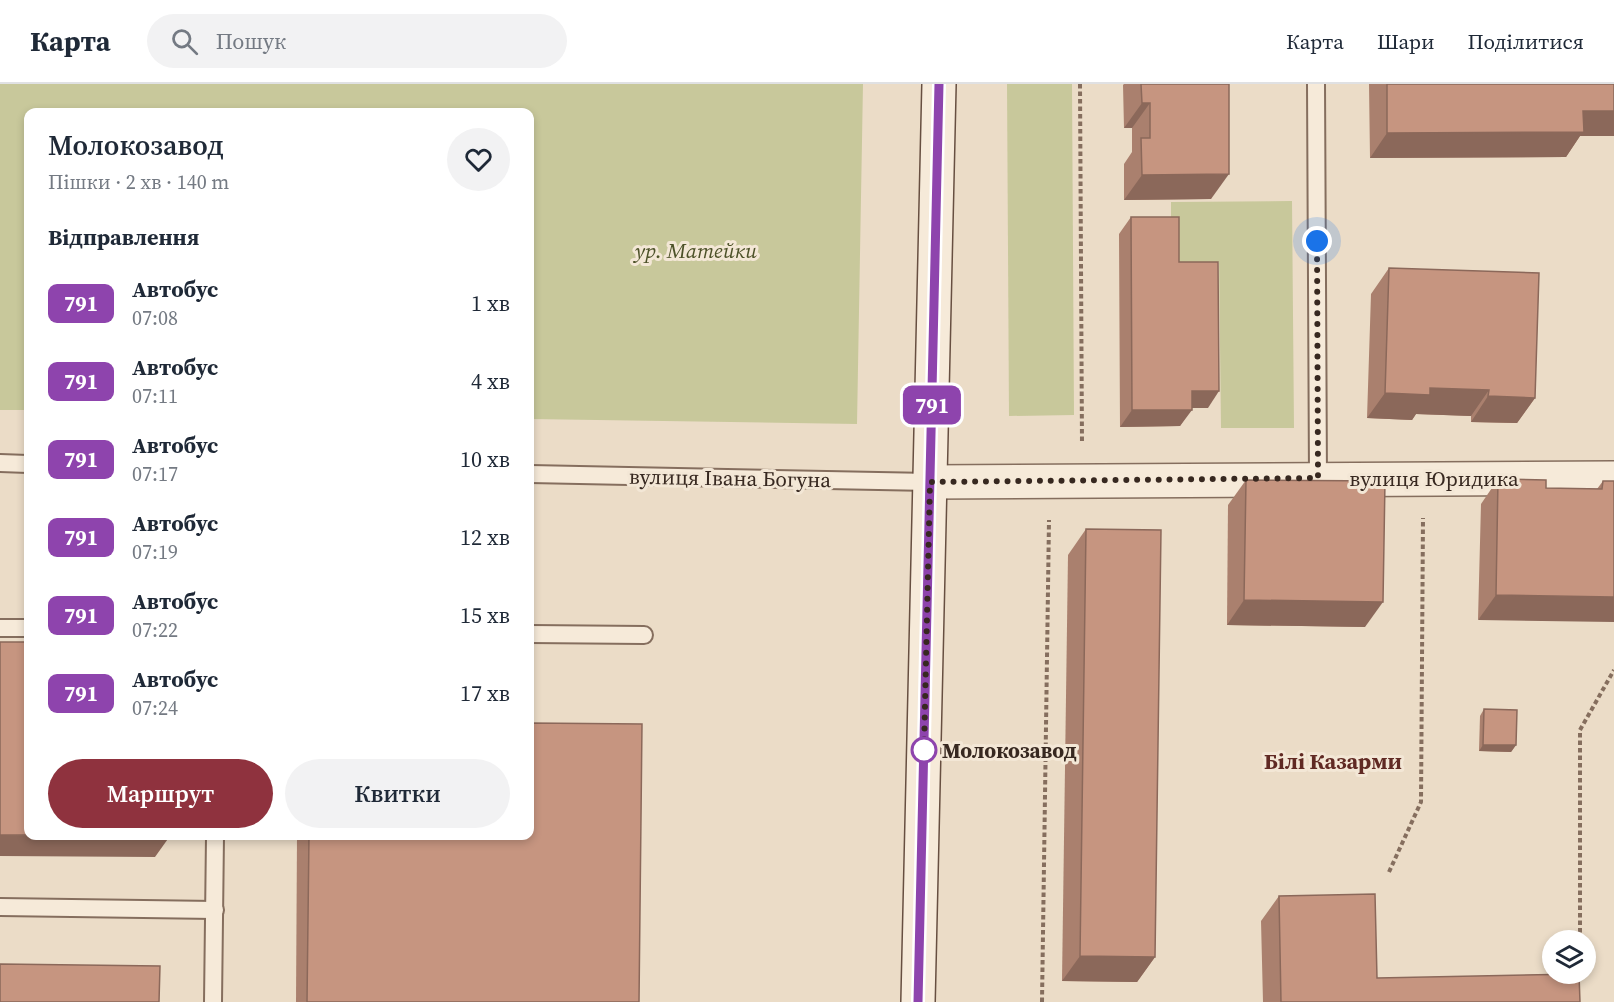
<!DOCTYPE html>
<html lang="uk">
<meta charset="utf-8">
<style>
body{margin:0;font-family:"Source Serif 4",serif;background:#f2f2f3;color:#1f2937;height:100vh;display:flex;flex-direction:column;font-size:22px;white-space:nowrap}
*{box-sizing:border-box;margin:0}
p{font-size:20px;color:#747a83}
.icon{flex:none;width:33px;height:33px;fill:none;stroke:currentColor;stroke-width:2;stroke-linecap:round;stroke-linejoin:round}
.map{position:relative;flex:1;overflow:hidden}
.sheet{position:absolute;left:24px;top:24px;width:510px;height:732px;display:flex;flex-direction:column;background:#fff;border-radius:12px;box-shadow:0 3px 9px #0003}
.sheet>*{flex:none}
.badge{padding:0 12px;border-radius:9px;font-size:21px;line-height:39px}
.fabs{position:absolute;left:1542px;top:846px;display:grid;gap:12px}
.fabs a{display:grid;place-items:center;width:54px;height:54px;border-radius:50%;background:#fff;box-shadow:0 3px 9px #0003;font-size:30px}
.you{position:absolute;width:30px;height:30px;margin:-15px;border:4px solid #fff;border-radius:50%;background:#1a73e8;box-shadow:0 0 0 9px #1a73e833}
.map>.badge{position:absolute;translate:-50% -50%;box-shadow:0 0 0 3px #fff}
h2{padding:0 24px;font-size:22px;line-height:54px}
.round{display:grid;place-items:center;flex:none;width:63px;height:63px;border-radius:32px;background:#f2f2f3}
.headline{display:flex;align-items:center;justify-content:space-between;height:102px;padding:0 24px}
h1{font-size:28px;font-weight:600;line-height:45px}
.cta{display:flex;gap:12px;margin-top:auto;padding:12px 24px}
.cta a{flex:1;height:69px;border-radius:36px;background:#8f323e;color:#fff;font-size:24px;font-weight:600;line-height:69px;text-align:center}
.cta a+a{background:#f2f2f3;color:#1f2937}
ul{padding:0;list-style:none}
li{display:flex;align-items:center;gap:18px;height:78px;padding:0 24px}
li div{flex:1}
li b{display:block;font-size:22px}
li em{font-style:normal}
li .badge{min-width:66px;font-weight:700;text-align:center}
header{display:flex;align-items:center;gap:36px;box-sizing:border-box;height:84px;padding:0 30px;background:#fff;border-bottom:2px solid #e0e1e3}
header strong{font-size:28px}
nav{display:flex;gap:33px;margin-inline-start:auto;font-size:21px}
.search{width:420px;height:54px;background:#f2f2f3;display:flex;align-items:center;gap:15px;box-sizing:border-box;padding:0 21px;border-radius:33px;color:#747a83;font-size:22px}
.map>svg:first-child{display:block}
.green{fill:#c8c89b}
.lines{fill:none;stroke-linecap:round;stroke-linejoin:round}
.service-casing{stroke:#856e5e;stroke-width:20}
.tertiary-casing{stroke:#856e5e;stroke-width:36}
.secondary-casing{stroke:#674f41;stroke-width:36}
.path{stroke:#856e5e;stroke-width:4;stroke-dasharray:4.5 3;stroke-linecap:butt}
.service{stroke:#f6ead9;stroke-width:16}
.tertiary{stroke:#f6ead9;stroke-width:33}
.secondary{stroke:#f6ead9;stroke-width:33}
.wall{fill:#aa806e}
.shaded-wall{fill:#8b685a}
.building{fill:#c69580;stroke:#8b685a;stroke-width:1.5}
.line-casing{stroke:#fff;stroke-width:14}
.line{stroke:#8e44ad;stroke-width:9}
.walk{stroke:#372820;stroke-width:6;stroke-dasharray:0 10.8}
.stop-dot{fill:#fff;stroke:#8e44ad;stroke-width:3}
.labels{text-anchor:middle;dominant-baseline:central;stroke-width:6;stroke-linejoin:round;paint-order:stroke}
.park-label{font-size:21px;font-style:italic;fill:#4c5128;stroke:#f3e7d6}
.street-label{font-size:21px;fill:#372820;stroke:#f3e7d6}
.stop-label{font-size:21px;font-weight:bold;fill:#372820;stroke:#f3e7d6;text-anchor:start}
.neighbourhood-label{font-size:22px;font-weight:bold;fill:#602923;stroke:#f3e7d6}
</style>
<header>
<strong>Карта</strong>
<div class="search"><svg class="icon" aria-label="search" viewBox="0 0 24 24"><circle cx="10" cy="10" r="6"/><path d="M15 15l6 6"/></svg>Пошук</div>
<nav><a>Карта</a><a>Шари</a><a>Поділитися</a></nav>
</header>
<div class="map">
<svg width="1614" height="918" viewBox="0 0 1614 918">
<rect width="100%" height="100%" fill="#ebdcc7"/>
<g class="green">
<polygon points="0,0 863,0 857,340 530,335 530,28 28,28 28,326 0,326"/>
<polygon points="1007,0 1072,0 1074,331 1009,332"/>
<polygon points="1292,117 1294,344 1221,344 1219,178 1171,179 1171,118"/>
</g>
<g class="lines">
<defs>
<g id="service">
<polyline points="1316,0 1318,395"/>
<polyline points="0,379 28,380"/>
<polyline points="530,390 930,398"/>
<polyline points="0,544 28,544"/>
<polyline points="530,550 644,551"/>
<polyline points="0,823 215,826"/>
<polyline points="213,918 215,752"/>
</g>
<polyline id="tertiary" points="930,398 1614,394"/>
<polyline id="secondary" points="918,918 939,0"/>
</defs>
<use href="#service" class="service-casing"/>
<use href="#tertiary" class="tertiary-casing"/>
<use href="#secondary" class="secondary-casing"/>
<g class="path">
<polyline points="1080,0 1082,360"/>
<polyline points="1389,788 1421,718 1423,434"/>
<polyline points="1580,856 1580,646 1614,586"/>
<polyline points="1042,918 1049,436"/>
</g>
<use href="#service" class="service"/>
<use href="#tertiary" class="tertiary"/>
<use href="#secondary" class="secondary"/>
</g>
<g class="wall">
<polygon points="1124,0 1229,0 1211,115 1124,116 1124,80 1132,68 1132,44 1124,44 1123,1"/>
<polygon points="1369,0 1614,0 1614,52 1580,52 1566,73 1370,74"/>
<polygon points="1131,133 1179,178 1208,324 1192,324 1180,342 1120,343 1119,150"/>
<polygon points="1389,184 1535,314 1517,339 1471,338 1471,332 1416,330 1412,336 1367,334 1371,210"/>
<polygon points="1498,395 1546,404 1597,405 1603,397 1614,397 1478,536 1481,420"/>
<polygon points="1246,396 1365,543 1227,541 1228,421"/>
<polygon points="1086,445 1155,873 1137,898 1062,897 1068,471"/>
<polygon points="1484,625 1516,661 1511,668 1479,667 1480,632"/>
<polygon points="297,752 530,752 639,918 296,918"/>
<polygon points="1279,812 1377,894 1580,918 1263,918 1261,837"/>
</g>
<g class="shaded-wall">
<polygon points="1142,19 1150,19 1132,44 1124,44"/>
<polygon points="1583,27 1614,27 1614,52 1580,52 1566,73 1370,74 1387,49"/>
<polygon points="1229,90 1211,115 1124,116 1142,91"/>
<polygon points="1430,304 1489,306 1471,332 1416,330 1412,336 1367,334 1385,309"/>
<polygon points="1192,307 1219,307 1208,324 1180,324"/>
<polygon points="1488,312 1535,314 1517,339 1471,338"/>
<polygon points="1132,326 1192,326 1180,342 1120,343"/>
<polygon points="1496,511 1614,513 1614,538 1478,536"/>
<polygon points="1244,516 1383,518 1365,543 1227,541"/>
<polygon points="1483,661 1516,661 1511,668 1479,667"/>
<polygon points="0,751 170,752 155,773 0,772"/>
<polygon points="1080,872 1155,873 1137,898 1062,897"/>
</g>
<g class="building">
<polygon points="1141,0 1229,0 1229,90 1142,91 1141,54 1150,54 1150,19 1142,19"/>
<polygon points="1387,0 1614,0 1614,27 1583,27 1584,48 1387,49"/>
<polygon points="1131,133 1179,133 1179,178 1218,178 1219,307 1192,307 1192,326 1132,326"/>
<polygon points="1389,184 1539,189 1535,314 1488,312 1489,306 1430,304 1430,311 1385,309"/>
<polygon points="1498,395 1546,396 1546,404 1602,405 1603,397 1614,397 1614,513 1496,511"/>
<polygon points="1246,396 1385,397 1383,518 1244,516"/>
<polygon points="1086,445 1161,446 1155,873 1080,872"/>
<rect x="0" y="558" width="28" height="193"/>
<polygon points="1484,625 1517,626 1516,661 1483,661"/>
<polygon points="530,639 642,640 639,918 307,918 309,752 530,752"/>
<polygon points="1375,810 1377,894 1579,890 1580,918 1281,918 1279,812"/>
<polygon points="0,880 160,882 159,918 0,918"/>
</g>
<g class="lines">
<defs>
<polyline id="line" points="918,918 939,0"/>
</defs>
<use href="#line" class="line-casing"/>
<use href="#line" class="line"/>
<polyline class="walk" points="924,666 930,398 1318,394 1317,157"/>
</g>
<circle class="stop-dot" cx="924" cy="666" r="12"/>
<g class="labels">
<g class="park-label">
<text x="696" y="166">ур. Матейки</text>
</g>
<g class="street-label">
<text transform="translate(730 394) rotate(1)">вулиця Івана Богуна</text>
<text x="1434" y="394">вулиця Юридика</text>
</g>
<g class="stop-label">
<text x="942" y="666">Молокозавод</text>
</g>
<g class="neighbourhood-label">
<text x="1333" y="677">Білі Казарми</text>
</g>
</g>
</svg>
<div class="fabs">
<a><svg class="icon" aria-label="layers" viewBox="0 0 24 24"><path d="M12 4l9 5-9 5-9-5zM3 14l9 5 9-5"/></svg></a>
</div>
<div class="you" style="left:1317px;top:157px"></div>
<b class="badge" style="left:932px;top:321px;background:#8e44ad;color:#fff">791</b>
<section class="sheet">
<div class="headline"><div><h1>Молокозавод</h1><p>Пішки · 2 хв · 140 m</p></div><a class="round"><svg class="icon" aria-label="heart" viewBox="0 0 24 24"><path d="M12 20l-8-8c-3-5 5-10 8-4 3-6 11-1 8 4z"/></svg></a></div>
<h2>Відправлення</h2>
<ul>
<li><span class="badge" style="background:#8e44ad;color:#fff">791</span><div><b>Автобус</b><p>07:08</p></div><em>1 хв</em></li>
<li><span class="badge" style="background:#8e44ad;color:#fff">791</span><div><b>Автобус</b><p>07:11</p></div><em>4 хв</em></li>
<li><span class="badge" style="background:#8e44ad;color:#fff">791</span><div><b>Автобус</b><p>07:17</p></div><em>10 хв</em></li>
<li><span class="badge" style="background:#8e44ad;color:#fff">791</span><div><b>Автобус</b><p>07:19</p></div><em>12 хв</em></li>
<li><span class="badge" style="background:#8e44ad;color:#fff">791</span><div><b>Автобус</b><p>07:22</p></div><em>15 хв</em></li>
<li><span class="badge" style="background:#8e44ad;color:#fff">791</span><div><b>Автобус</b><p>07:24</p></div><em>17 хв</em></li>
</ul>
<div class="cta"><a>Маршрут</a><a>Квитки</a></div>
</section>
</div>
